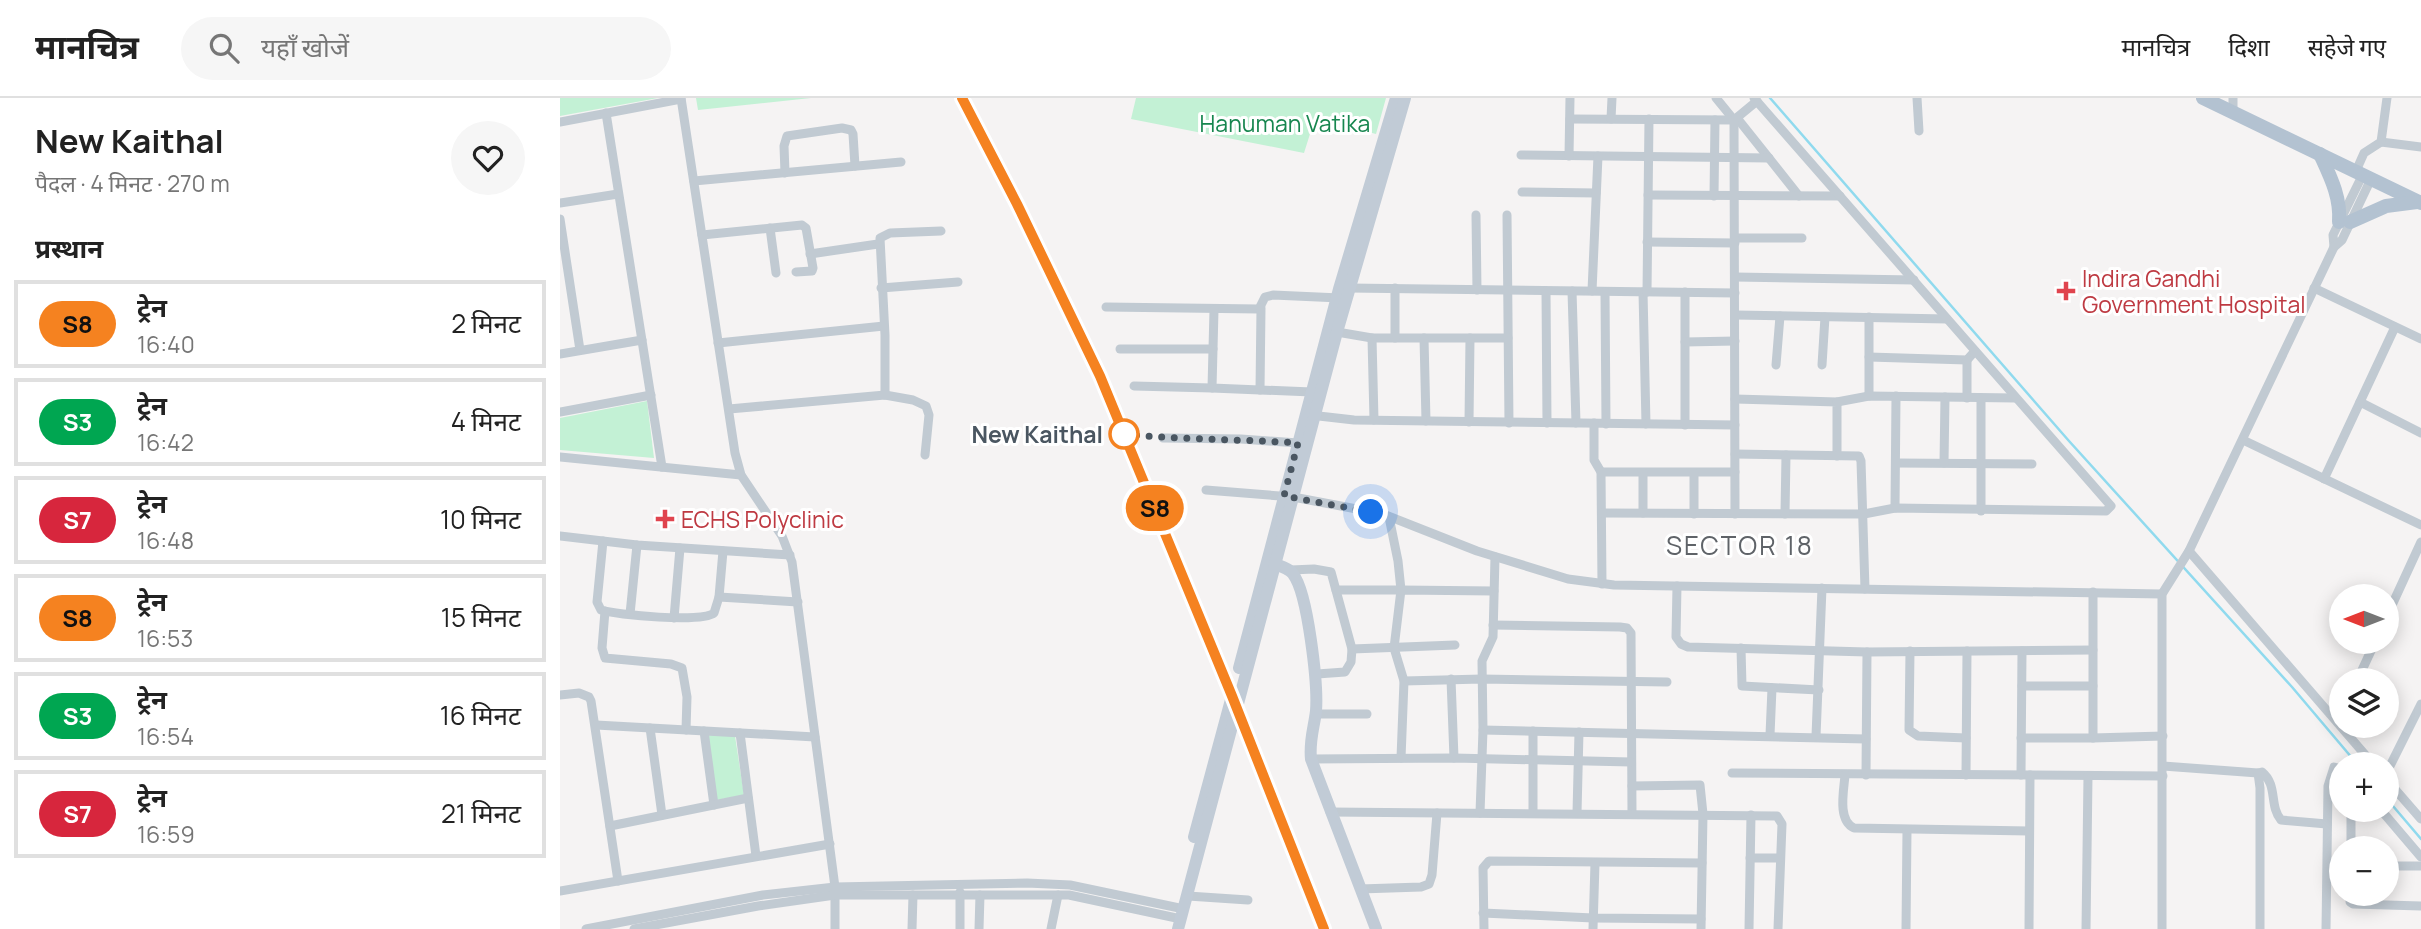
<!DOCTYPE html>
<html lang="hi">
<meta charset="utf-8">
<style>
body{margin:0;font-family:Manrope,"Noto Sans Devanagari",sans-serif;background:#f6f6f6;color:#222;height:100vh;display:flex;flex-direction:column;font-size:26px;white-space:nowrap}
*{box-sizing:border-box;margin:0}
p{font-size:23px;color:#767676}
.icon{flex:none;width:38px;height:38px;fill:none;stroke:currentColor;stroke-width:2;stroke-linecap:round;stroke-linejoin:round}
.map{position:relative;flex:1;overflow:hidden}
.panel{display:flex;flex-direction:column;background:#fff;width:560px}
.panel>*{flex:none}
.badge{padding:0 14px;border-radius:23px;font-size:24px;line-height:46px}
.needle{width:46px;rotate:270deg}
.fabs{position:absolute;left:1769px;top:486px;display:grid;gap:14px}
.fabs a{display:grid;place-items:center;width:70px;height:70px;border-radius:50%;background:#fff;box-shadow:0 4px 18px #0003;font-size:35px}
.you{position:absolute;width:35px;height:35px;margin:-18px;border:5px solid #fff;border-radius:50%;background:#1a73e8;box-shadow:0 0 0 10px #1a73e833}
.map>.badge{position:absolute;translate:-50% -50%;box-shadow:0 0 0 4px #fff}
h2{padding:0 35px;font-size:26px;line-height:63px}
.round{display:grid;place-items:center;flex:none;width:74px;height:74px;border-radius:37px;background:#f6f6f6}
.headline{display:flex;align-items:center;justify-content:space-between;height:119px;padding:0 35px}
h1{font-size:33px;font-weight:700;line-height:52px}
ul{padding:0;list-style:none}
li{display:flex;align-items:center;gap:21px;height:88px;margin:0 14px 10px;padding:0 21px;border:4px solid #e0e0e0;border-radius:0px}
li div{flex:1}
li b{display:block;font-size:26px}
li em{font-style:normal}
li .badge{min-width:77px;font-weight:700;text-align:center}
header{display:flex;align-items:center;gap:42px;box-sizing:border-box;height:98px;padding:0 35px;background:#fff;border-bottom:2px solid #e0e0e0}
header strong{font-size:33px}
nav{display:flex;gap:38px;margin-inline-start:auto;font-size:24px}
.search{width:490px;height:63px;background:#f6f6f6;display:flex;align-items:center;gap:18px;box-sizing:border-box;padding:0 24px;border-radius:38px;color:#767676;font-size:26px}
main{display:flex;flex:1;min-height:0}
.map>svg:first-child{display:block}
.green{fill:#c3f1d5}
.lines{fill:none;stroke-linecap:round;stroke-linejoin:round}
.stream{stroke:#90daee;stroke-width:2.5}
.street{stroke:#c1cad2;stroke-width:9}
.secondary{stroke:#c1cbd6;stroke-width:12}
.primary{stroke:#b3c2d1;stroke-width:14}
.rail-casing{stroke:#b5b8bd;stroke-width:5}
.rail{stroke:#fff;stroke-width:2.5;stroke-dasharray:8;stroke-linecap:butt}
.line-casing{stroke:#fff;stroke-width:16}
.line{stroke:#f58220;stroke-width:10}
.walk{stroke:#4a5661;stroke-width:7;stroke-dasharray:0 12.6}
.health-dot{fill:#e0444e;stroke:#fff;stroke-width:2.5}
.stop-dot{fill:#fff;stroke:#f58220;stroke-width:3.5}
.labels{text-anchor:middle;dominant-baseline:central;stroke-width:6;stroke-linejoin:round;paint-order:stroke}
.park-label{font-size:23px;fill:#17864f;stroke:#fff}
.health-label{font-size:23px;fill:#be3a42;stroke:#fff;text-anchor:start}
.stop-label{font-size:23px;font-weight:bold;fill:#4a5661;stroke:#fff;text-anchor:end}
.quarter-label{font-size:26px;letter-spacing:2px;fill:#5f6368;stroke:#fff}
</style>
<header>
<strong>मानचित्र</strong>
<div class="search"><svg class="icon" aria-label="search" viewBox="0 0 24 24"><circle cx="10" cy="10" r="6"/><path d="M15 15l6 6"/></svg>यहाँ खोजें</div>
<nav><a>मानचित्र</a><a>दिशा</a><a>सहेजे गए</a></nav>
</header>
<main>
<section class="panel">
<div class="headline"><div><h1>New Kaithal</h1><p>पैदल · 4 मिनट · 270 m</p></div><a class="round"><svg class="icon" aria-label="heart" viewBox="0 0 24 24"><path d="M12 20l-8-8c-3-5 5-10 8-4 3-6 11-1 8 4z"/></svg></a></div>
<h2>प्रस्थान</h2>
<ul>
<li><span class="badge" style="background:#f58220;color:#111">S8</span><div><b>ट्रेन</b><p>16:40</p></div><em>2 मिनट</em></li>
<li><span class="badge" style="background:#00a651;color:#fff">S3</span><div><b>ट्रेन</b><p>16:42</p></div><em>4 मिनट</em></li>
<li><span class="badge" style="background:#d7263d;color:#fff">S7</span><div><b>ट्रेन</b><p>16:48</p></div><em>10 मिनट</em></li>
<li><span class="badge" style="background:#f58220;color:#111">S8</span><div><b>ट्रेन</b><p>16:53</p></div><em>15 मिनट</em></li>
<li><span class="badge" style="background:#00a651;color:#fff">S3</span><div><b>ट्रेन</b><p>16:54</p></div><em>16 मिनट</em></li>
<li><span class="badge" style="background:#d7263d;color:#fff">S7</span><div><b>ट्रेन</b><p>16:59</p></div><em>21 मिनट</em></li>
</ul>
</section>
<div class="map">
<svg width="1861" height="831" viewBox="0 0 1861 831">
<rect width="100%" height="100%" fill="#f5f3f3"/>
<g class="green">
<polygon points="0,0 98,0 0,18"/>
<polygon points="136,0 251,0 138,12"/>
<polygon points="576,0 826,0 816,36 755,20 744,55 571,21"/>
<polygon points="87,303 94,360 0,352 0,320"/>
<polygon points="147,637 175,638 184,697 157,702"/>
</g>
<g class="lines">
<g class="stream">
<polyline points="1210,0 1509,343 1732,589 1798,667"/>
<polyline points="1827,701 1861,741"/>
</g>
<g class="street">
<polyline points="121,0 175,355 181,377 222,438 232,464 275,789 275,831"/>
<polyline points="1156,0 1174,22"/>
<polyline points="1357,0 1359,33"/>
<polyline points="1673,14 1673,0"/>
<polyline points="46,15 102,369"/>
<polyline points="1177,20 1239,98"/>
<polyline points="1010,21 1174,22"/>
<polyline points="1051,21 1052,0"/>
<polyline points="0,24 121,1"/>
<polyline points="1821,44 1861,49"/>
<polyline points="961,57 1209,60"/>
<polyline points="1009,58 1010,0"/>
<polyline points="1796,73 1804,55 1821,44 1827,0"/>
<polyline points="225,75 224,48 227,38 282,30 291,32 293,36 295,68"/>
<polyline points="134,83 341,64"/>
<polyline points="962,94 1036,95"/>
<polyline points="1088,97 1280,98"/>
<polyline points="1154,98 1155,22"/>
<polyline points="0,105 58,96"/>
<polyline points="916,117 917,192"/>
<polyline points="947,117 949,325"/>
<polyline points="0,121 20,252"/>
<polyline points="210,130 216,175"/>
<polyline points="142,137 242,127 246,130 253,170 252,173 236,174"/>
<polyline points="1175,140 1242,140"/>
<polyline points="1087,144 1175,145"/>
<polyline points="1774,149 1773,137 1803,76"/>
<polyline points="250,156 318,146"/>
<polyline points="1175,179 1354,182"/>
<polyline points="321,190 398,184"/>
<polyline points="789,190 1175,195"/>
<polyline points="1754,190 1861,241"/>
<polyline points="986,193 987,325"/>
<polyline points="1012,193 1016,325"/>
<polyline points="1032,193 1038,58"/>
<polyline points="1045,194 1046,326"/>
<polyline points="1083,194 1086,326"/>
<polyline points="1087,194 1089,21"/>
<polyline points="1125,194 1125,327"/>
<polyline points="546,209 699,211 705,199 713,197 780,200"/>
<polyline points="654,212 652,290 752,294"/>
<polyline points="1175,217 1387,221"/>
<polyline points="777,234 812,240 948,240"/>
<polyline points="812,240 814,322"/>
<polyline points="835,240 835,190"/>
<polyline points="864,240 866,323"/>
<polyline points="1125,244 1175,243"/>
<polyline points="158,245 324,228"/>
<polyline points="560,251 653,251"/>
<polyline points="0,256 82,242"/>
<polyline points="1309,259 1407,262 1415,253"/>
<polyline points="1216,267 1220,218"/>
<polyline points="1262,267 1265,219"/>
<polyline points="574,288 652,290"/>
<polyline points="700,292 701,210"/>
<polyline points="325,297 325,237 320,140 330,135 381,133"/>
<polyline points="1309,298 1309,219"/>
<polyline points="1407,300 1407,262"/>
<polyline points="1421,300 1421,413"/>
<polyline points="1175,301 1277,304 1277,358"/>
<polyline points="1277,304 1309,298 1455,300"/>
<polyline points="1800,304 1861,335"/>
<polyline points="169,311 325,297 353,302 366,308 369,317 365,357"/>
<polyline points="0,314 91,297"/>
<polyline points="750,317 794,322 1175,327"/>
<polyline points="909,324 910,240"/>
<polyline points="1034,325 1034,362 1041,374 1042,486"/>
<polyline points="603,340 681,341 738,345"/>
<polyline points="1683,342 1861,427"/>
<polyline points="1175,356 1299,358 1301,363 1305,491"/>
<polyline points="0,359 181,377"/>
<polyline points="1336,365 1472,366"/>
<polyline points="1384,365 1385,299"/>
<polyline points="1041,374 1175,374"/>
<polyline points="1083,375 1083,415"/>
<polyline points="1134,375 1134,416"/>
<polyline points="1764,381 1835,229"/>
<polyline points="646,392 733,399 823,416 917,453 1008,481 1054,487 1602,496"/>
<polyline points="1335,410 1336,298"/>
<polyline points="1042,415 1304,416 1335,410 1546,413 1551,408 1194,0"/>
<polyline points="1175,416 1174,22 1197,3"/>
<polyline points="1225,416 1226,357"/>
<polyline points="0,438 77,447 230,457"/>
<path d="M 43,443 L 37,504 L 41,512 C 56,517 143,525 154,515 L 159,499 L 163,453"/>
<polyline points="1629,453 1814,667"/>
<polyline points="731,472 754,471 771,474 792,551 791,564 785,574 757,576"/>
<polyline points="1117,488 1116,539 1121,546 1128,549 1307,554 1533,552"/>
<polyline points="776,492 841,492 838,463 829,419"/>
<polyline points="159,499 238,504"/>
<polyline points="45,513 42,550 45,560 111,566 122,570 127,599 126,632"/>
<polyline points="70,516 77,447"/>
<polyline points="1827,518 1861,444"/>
<polyline points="114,520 120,450"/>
<polyline points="933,527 1060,529 1067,530 1071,535 1072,716"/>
<polyline points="1181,550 1182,588 1259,592"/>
<polyline points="792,551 895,547"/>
<polyline points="1350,553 1349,632 1358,638 1406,640"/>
<polyline points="891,581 894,660"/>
<polyline points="844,583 922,581 1107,584"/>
<polyline points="1797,583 1815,544"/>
<polyline points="1462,588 1533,588"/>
<polyline points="0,597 19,595 29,599 31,603 58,783"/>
<polyline points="755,616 807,616"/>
<polyline points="36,627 255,639"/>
<polyline points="90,630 102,717"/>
<polyline points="923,632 1306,641"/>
<polyline points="144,633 154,707"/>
<polyline points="973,633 973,715"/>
<polyline points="180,635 196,758"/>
<polyline points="1210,637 1212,590"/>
<polyline points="1256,638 1262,490"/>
<polyline points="1461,640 1533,640 1533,494"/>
<polyline points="1533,640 1603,638"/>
<polyline points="841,660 844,583 834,550 841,492 934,493"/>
<polyline points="751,661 894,660 1071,664"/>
<polyline points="1603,668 1698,675"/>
<polyline points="1827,674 1861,606"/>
<polyline points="1172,675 1603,678"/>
<path d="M 1285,677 C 1284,692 1277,722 1294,730 L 1469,733"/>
<polyline points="1306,677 1307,554"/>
<polyline points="1406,677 1407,553"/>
<polyline points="1461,677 1462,553"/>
<polyline points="1827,682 1861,721"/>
<polyline points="1072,688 1140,687 1143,716 1141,831"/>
<polyline points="1791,712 1791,751"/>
<polyline points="1821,712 1861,759"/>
<polyline points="770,714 1217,718 1222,726 1218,831"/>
<polyline points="920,715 923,632 922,563 933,539 935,459"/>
<polyline points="1017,715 1019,634"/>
<polyline points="50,728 188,700"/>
<polyline points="1190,760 1219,760"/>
<polyline points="1827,768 1861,768"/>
<polyline points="800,791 861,789 869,786 872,777 877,715"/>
<polyline points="0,793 270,746"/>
<polyline points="1790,796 1790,804 1793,806 1861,808"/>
<polyline points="628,798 688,802"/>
<polyline points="923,815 1033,820 1141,821"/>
<polyline points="26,831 203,797 275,789 467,785 510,787 624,811"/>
<polyline points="74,831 198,808 275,797 509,797 621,821"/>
<polyline points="352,831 353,797"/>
<polyline points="400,831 400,794"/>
<polyline points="419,831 420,797"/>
<polyline points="491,831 498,797"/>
<polyline points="924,831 923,770 929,763 1142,765"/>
<polyline points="1033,831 1035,765"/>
<polyline points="1189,831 1191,717"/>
<polyline points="1346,831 1347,732"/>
<polyline points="1469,831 1470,677"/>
<polyline points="1526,831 1528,678"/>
<polyline points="1602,831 1602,496 1629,453 1774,149 1782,142 1811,81"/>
<path d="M 1700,831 L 1700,690 L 1698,675 L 1702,674 C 1718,687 1709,708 1721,722 L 1767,726"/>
<polyline points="1766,831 1768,688 1774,669 1782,671"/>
</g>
<g class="secondary">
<path d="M 709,464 C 717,467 729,470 733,476 C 748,495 758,587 756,613 C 754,630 749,643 751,661 L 816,831"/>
<polyline points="679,570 779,191 836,0"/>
<polyline points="634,739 672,598"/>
<polyline points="618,831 777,234 845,0"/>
</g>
<g class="primary">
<polyline points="1643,0 1861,105"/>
<path d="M 1760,56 C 1770,78 1781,99 1779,124"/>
<polyline points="1790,124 1826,108 1857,104"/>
</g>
<defs>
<polyline id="rail" points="403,0 458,106 540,278 672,598 764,831"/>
</defs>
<use href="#rail" class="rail-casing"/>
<use href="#rail" class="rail"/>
</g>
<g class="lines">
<defs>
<polyline id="line" points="402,0 457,106 540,278 672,598 764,831"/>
</defs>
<use href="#line" class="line-casing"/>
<use href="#line" class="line"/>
<path class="walk" d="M 564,336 C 622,342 680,341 738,345 L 724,398 L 811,414"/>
</g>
<g class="health-dot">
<path d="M1502.5 182.5h7v7h7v7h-7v7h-7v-7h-7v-7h7z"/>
<path d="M101.5 410.5h7v7h7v7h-7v7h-7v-7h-7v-7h7z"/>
</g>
<circle class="stop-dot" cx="564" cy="336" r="14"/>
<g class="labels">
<g class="park-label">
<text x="725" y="25">Hanuman Vatika</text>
</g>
<g class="health-label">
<text x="1522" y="180">Indira Gandhi<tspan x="1522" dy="26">Government Hospital</tspan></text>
<text x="121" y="421">ECHS Polyclinic</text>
</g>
<g class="stop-label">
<text x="543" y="336">New Kaithal</text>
</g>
<g class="quarter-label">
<text x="1180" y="447">SECTOR 18</text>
</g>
</g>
</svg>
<div class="fabs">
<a><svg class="needle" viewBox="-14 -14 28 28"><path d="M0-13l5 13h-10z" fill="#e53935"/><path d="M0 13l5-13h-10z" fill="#767676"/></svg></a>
<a><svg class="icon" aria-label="layers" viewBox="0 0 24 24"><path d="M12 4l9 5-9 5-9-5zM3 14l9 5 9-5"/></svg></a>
<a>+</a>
<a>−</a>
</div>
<div class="you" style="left:811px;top:414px"></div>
<b class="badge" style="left:595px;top:410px;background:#f58220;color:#111">S8</b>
</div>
</main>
